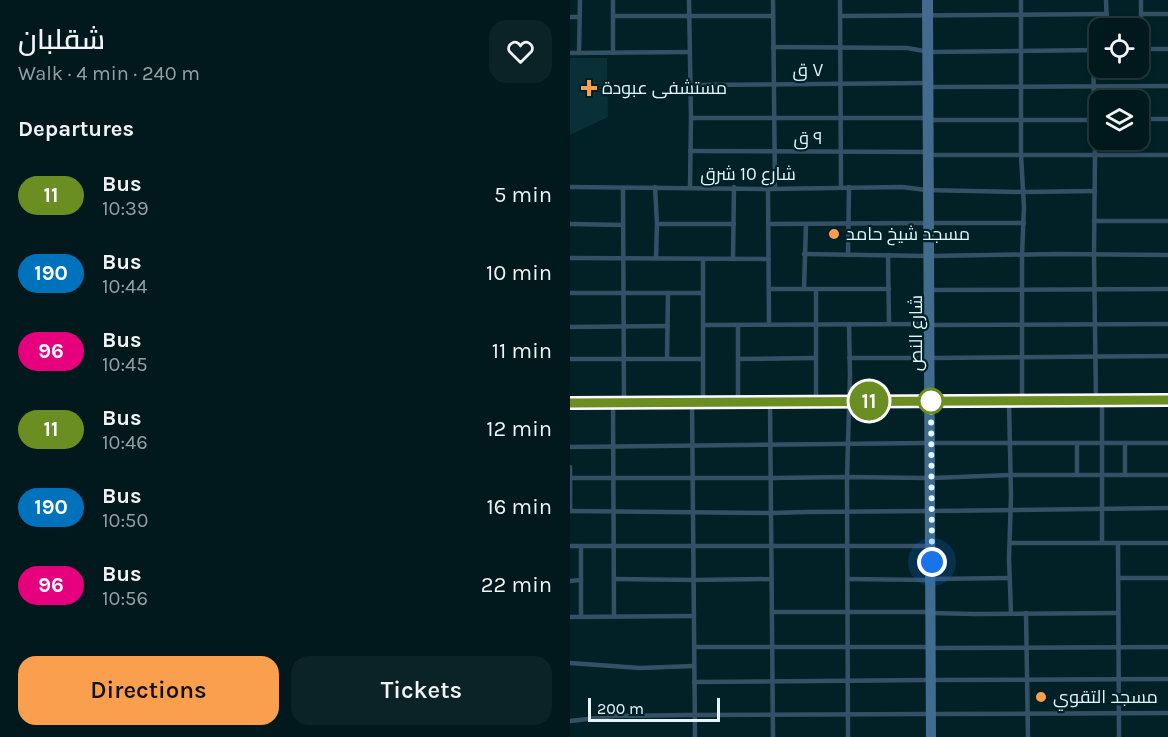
<!DOCTYPE html>
<meta charset="utf-8">
<style>
body{margin:0;font-family:Karla,Cairo,sans-serif;background:#0b2226;color:#f1f3f6;height:100vh;display:flex;flex-direction:column;font-size:22px;white-space:nowrap}
*{box-sizing:border-box;margin:0}
p{font-size:20px;color:#96a0a4}
.icon{flex:none;width:33px;height:33px;fill:none;stroke:currentColor;stroke-width:2;stroke-linecap:round;stroke-linejoin:round}
.map{position:relative;flex:1;overflow:hidden}
.drawer{display:flex;flex-direction:column;background:#01191d;width:570px}
.drawer>*{flex:none}
.badge{padding:0 12px;border-radius:20px;font-size:21px;line-height:39px}
.buttons{position:absolute;left:519px;top:18px;display:grid;gap:12px}
.buttons a{display:grid;place-items:center;width:60px;height:60px;border-radius:12px;background:#01191d;box-shadow:0 3px 9px #0003,0 0 0 2px #23383b;font-size:30px}
.scale{position:absolute;left:18px;bottom:15px;width:132px;box-sizing:border-box;padding-left:6px;border:3px solid #e1f7fc;border-top:0;font-size:16px;line-height:21px;white-space:nowrap;color:#e1f7fc;-webkit-text-stroke:4px #012127;paint-order:stroke}
.you{position:absolute;width:30px;height:30px;margin:-15px;border:4px solid #fff;border-radius:50%;background:#1a73e8;box-shadow:0 0 0 9px #1a73e833}
.map>.badge{position:absolute;translate:-50% -50%;box-shadow:0 0 0 3px #fff}
h2{padding:0 18px;font-size:22px;line-height:54px}
.round{display:grid;place-items:center;flex:none;width:63px;height:63px;border-radius:18px;background:#0b2226}
.summary{display:flex;align-items:center;justify-content:space-between;height:102px;padding:0 18px}
h1{font-size:28px;font-weight:600;line-height:45px}
.button{display:flex;gap:12px;margin-top:auto;padding:12px 18px}
.button a{flex:1;height:69px;border-radius:18px;background:#f99f4d;color:#111;font-size:24px;font-weight:600;line-height:69px;text-align:center}
.button a+a{background:#0b2226;color:#f1f3f6}
ul{padding:0;list-style:none}
li{display:flex;align-items:center;gap:18px;height:78px;padding:0 18px}
li div{flex:1}
li b{display:block;font-size:22px}
li em{font-style:normal}
li .badge{min-width:66px;font-weight:700;text-align:center}
main{display:flex;flex:1;min-height:0}
.map>svg:first-child{display:block}
.built{fill:#092f37}
.lines{fill:none;stroke-linecap:round;stroke-linejoin:round}
.street{stroke:#355065;stroke-width:4.5}
.secondary{stroke:#416c8e;stroke-width:6}
.line-casing{stroke:#fff;stroke-width:14}
.line{stroke:#6b8e23;stroke-width:9}
.walk{stroke:#e1f7fc;stroke-width:6;stroke-dasharray:0 10.8}
.poi-dot{fill:#f99f4d;stroke:#012127;stroke-width:2}
.stop-dot{fill:#fff;stroke:#6b8e23;stroke-width:3}
.labels{text-anchor:middle;dominant-baseline:central;stroke-width:4.5;stroke-linejoin:round;paint-order:stroke}
.street-label{font-size:18px;fill:#e1f7fc;stroke:#012127}
.poi-label{font-size:18px;fill:#e1f7fc;stroke:#012127;text-anchor:start}
</style>
<main>
<section class="drawer">
<div class="summary"><div><h1>شقلبان</h1><p>Walk · 4 min · 240 m</p></div><a class="round"><svg class="icon" aria-label="heart" viewBox="0 0 24 24"><path d="M12 20l-8-8c-3-5 5-10 8-4 3-6 11-1 8 4z"/></svg></a></div>
<h2>Departures</h2>
<ul>
<li><span class="badge" style="background:#6b8e23;color:#fff">11</span><div><b>Bus</b><p>10:39</p></div><em>5 min</em></li>
<li><span class="badge" style="background:#0072bc;color:#fff">190</span><div><b>Bus</b><p>10:44</p></div><em>10 min</em></li>
<li><span class="badge" style="background:#e6007e;color:#fff">96</span><div><b>Bus</b><p>10:45</p></div><em>11 min</em></li>
<li><span class="badge" style="background:#6b8e23;color:#fff">11</span><div><b>Bus</b><p>10:46</p></div><em>12 min</em></li>
<li><span class="badge" style="background:#0072bc;color:#fff">190</span><div><b>Bus</b><p>10:50</p></div><em>16 min</em></li>
<li><span class="badge" style="background:#e6007e;color:#fff">96</span><div><b>Bus</b><p>10:56</p></div><em>22 min</em></li>
</ul>
<div class="button"><a>Directions</a><a>Tickets</a></div>
</section>
<div class="map">
<svg width="598" height="737" viewBox="0 0 598 737">
<rect width="100%" height="100%" fill="#012127"/>
<polygon class="built" points="0,58 37,58 38,117 0,135"/>
<g class="lines">
<g class="street">
<polyline points="43,0 43,53"/>
<polyline points="119,0 121,118 120,187"/>
<polyline points="203,0 205,188"/>
<polyline points="270,0 271,187"/>
<polyline points="451,0 451,155 454,207 452,255 452,401"/>
<polyline points="536,0 537,28"/>
<polyline points="571,0 571,49"/>
<polyline points="571,14 598,14"/>
<polyline points="43,16 203,16"/>
<polyline points="270,16 537,14"/>
<polyline points="0,17 9,17"/>
<polyline points="203,47 337,48 360,52 530,50"/>
<polyline points="568,49 598,49"/>
<polyline points="523,50 525,155 524,255 526,400"/>
<polyline points="0,53 119,52"/>
<polyline points="9,53 10,0"/>
<polyline points="121,85 355,83"/>
<polyline points="360,87 598,86"/>
<polyline points="121,118 356,118 361,120 530,120"/>
<polyline points="568,119 598,119"/>
<polyline points="120,151 356,152"/>
<polyline points="361,155 598,155"/>
<polyline points="0,187 198,189 332,187 356,190 453,192 525,191"/>
<polyline points="85,187 87,224 86,258"/>
<polyline points="53,188 54,403"/>
<polyline points="198,189 199,324"/>
<polyline points="524,221 598,221"/>
<polyline points="360,223 454,223"/>
<polyline points="0,224 53,225"/>
<polyline points="87,224 164,224"/>
<polyline points="199,224 356,223"/>
<polyline points="234,254 356,256"/>
<polyline points="278,255 279,187"/>
<polyline points="318,255 319,324"/>
<polyline points="360,256 487,254 598,255"/>
<polyline points="0,258 199,259"/>
<polyline points="133,259 133,402"/>
<polyline points="163,259 164,187"/>
<polyline points="199,289 319,289"/>
<polyline points="234,289 236,224"/>
<polyline points="246,289 246,402"/>
<polyline points="360,290 598,289"/>
<polyline points="0,293 133,293"/>
<polyline points="133,325 356,324"/>
<polyline points="168,325 168,402"/>
<polyline points="361,325 598,324"/>
<polyline points="0,327 98,326"/>
<polyline points="279,358 356,358"/>
<polyline points="361,358 598,356"/>
<polyline points="0,359 133,359"/>
<polyline points="97,359 98,293"/>
<polyline points="168,359 245,358"/>
<polyline points="532,400 532,543"/>
<polyline points="439,401 441,496 439,559 441,613"/>
<polyline points="122,402 125,737"/>
<polyline points="200,402 203,737"/>
<polyline points="43,403 44,616"/>
<polyline points="362,443 598,443"/>
<polyline points="0,447 356,443"/>
<polyline points="0,467 0,511"/>
<polyline points="507,475 507,443"/>
<polyline points="555,475 555,443"/>
<polyline points="0,478 202,478 277,477 357,478"/>
<polyline points="362,478 440,475 598,475"/>
<polyline points="0,511 202,513 236,512 357,511"/>
<polyline points="362,511 598,508"/>
<polyline points="440,543 598,543"/>
<polyline points="548,543 549,737"/>
<polyline points="0,546 357,546"/>
<polyline points="549,578 598,578"/>
<polyline points="44,579 124,580 202,579"/>
<polyline points="278,579 357,580"/>
<polyline points="362,579 440,578"/>
<polyline points="0,581 10,580"/>
<polyline points="202,612 357,612"/>
<polyline points="362,613 404,614 548,613"/>
<polyline points="456,613 458,737"/>
<polyline points="0,617 124,616"/>
<polyline points="11,617 11,546"/>
<polyline points="124,647 358,647"/>
<polyline points="363,648 598,647"/>
<polyline points="0,663 70,668 124,666"/>
<polyline points="363,680 598,679"/>
<polyline points="124,682 358,680"/>
<polyline points="363,714 598,713"/>
<polyline points="0,721 44,716 117,715 358,714"/>
<polyline points="278,737 277,477 280,375 279,324"/>
</g>
<g class="secondary">
<polyline points="355,0 359,737"/>
<polyline points="360,0 363,737"/>
<polyline points="0,403 598,400"/>
</g>
</g>
<g class="lines">
<defs>
<polyline id="line" points="0,403 598,400"/>
</defs>
<use href="#line" class="line-casing"/>
<use href="#line" class="line"/>
<polyline class="walk" points="361,401 362,562"/>
</g>
<g class="poi-dot">
<path d="M16 79h6v6h6v6h-6v6h-6v-6h-6v-6h6z"/>
<circle cx="264" cy="234" r="6"/>
<circle cx="471" cy="697" r="6"/>
</g>
<circle class="stop-dot" cx="361" cy="401" r="12"/>
<g class="labels">
<g class="street-label">
<text transform="translate(238 70) rotate(-1)">٧ ق</text>
<text x="238" y="138">٩ ق</text>
<text x="178" y="174">شارع 10 شرق</text>
<text transform="translate(346 333) rotate(-90)">شارع النص</text>
</g>
<g class="poi-label">
<text x="32" y="88">مستشفى عبودة</text>
<text x="276" y="234">مسجد شيخ حامد</text>
<text x="483" y="697">مسجد التقوي</text>
</g>
</g>
</svg>
<div class="buttons">
<a><svg class="icon" aria-label="locate" viewBox="0 0 24 24"><circle cx="12" cy="12" r="6"/><path d="M12 2v4M12 18v4M2 12h4M18 12h4"/></svg></a>
<a><svg class="icon" aria-label="layers" viewBox="0 0 24 24"><path d="M12 4l9 5-9 5-9-5zM3 14l9 5 9-5"/></svg></a>
</div>
<div class="scale">200 m</div>
<div class="you" style="left:362px;top:562px"></div>
<b class="badge" style="left:299px;top:401px;background:#6b8e23;color:#fff">11</b>
</div>
</main>
